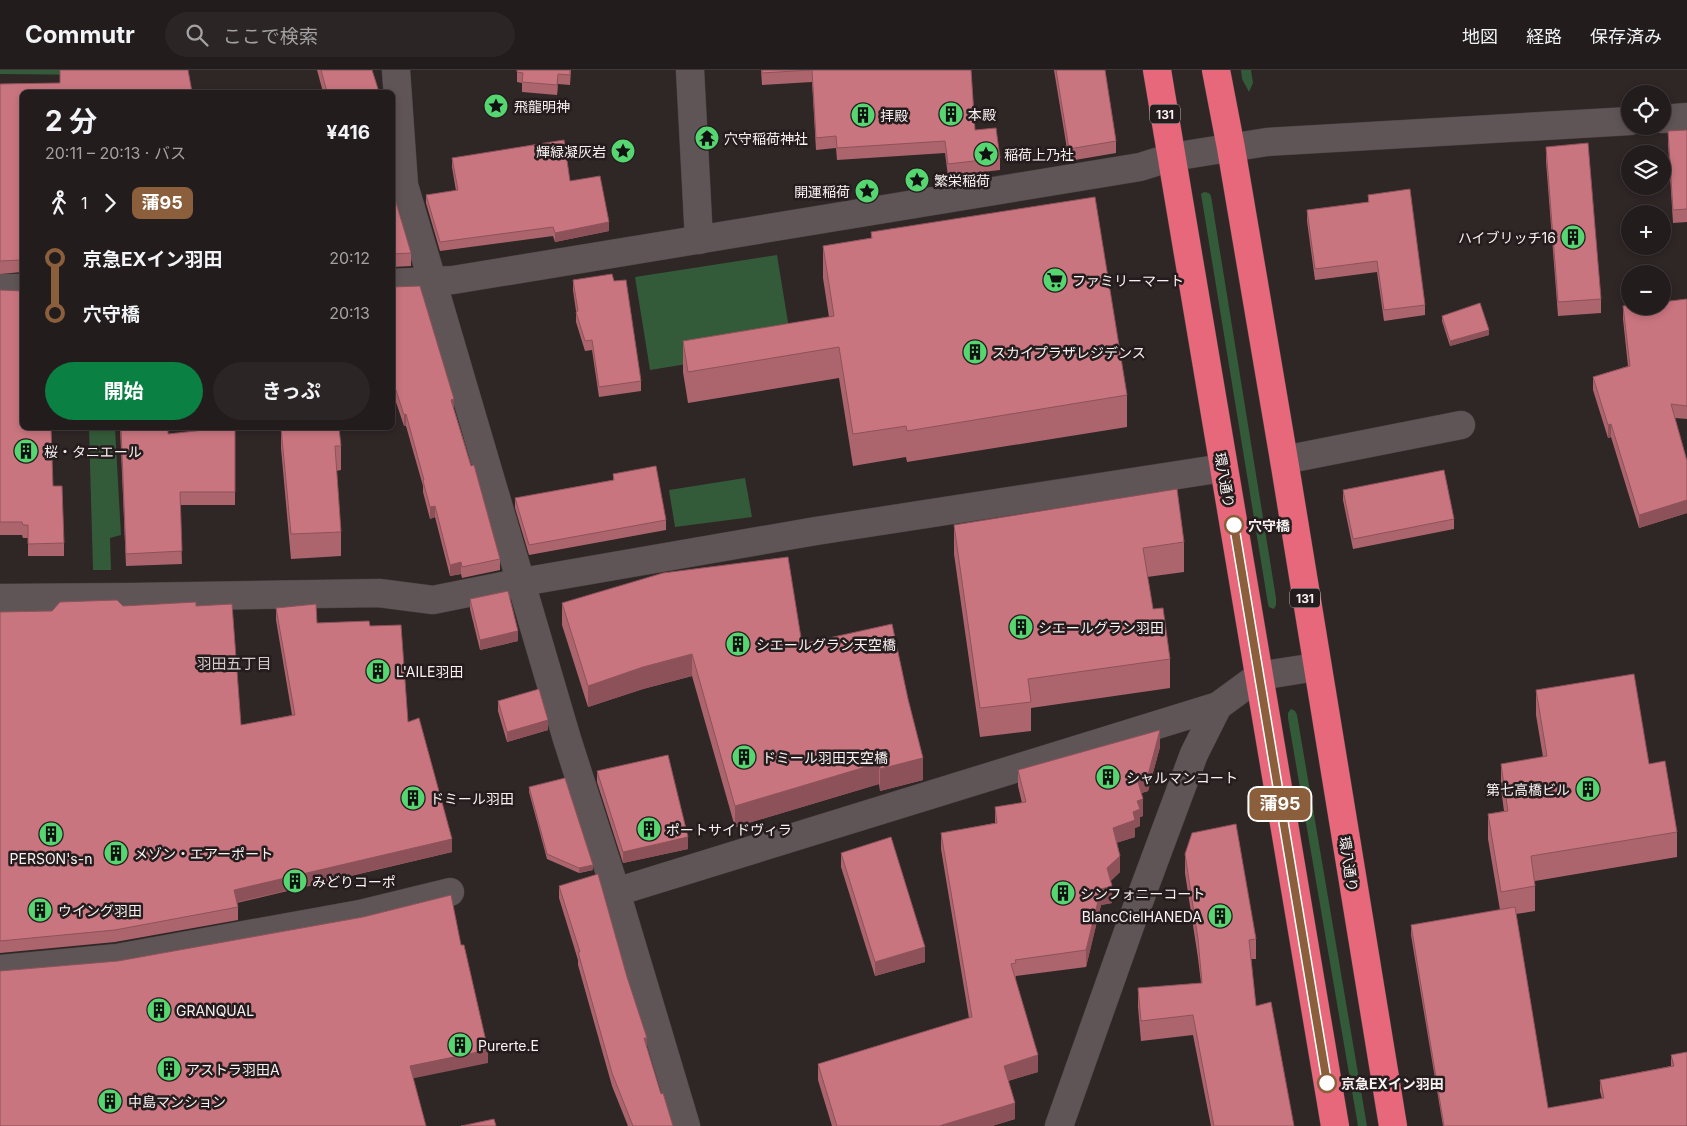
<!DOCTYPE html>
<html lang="ja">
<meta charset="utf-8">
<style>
body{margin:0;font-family:Inter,"Noto Sans JP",sans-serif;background:#2b2525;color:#f1f3f6;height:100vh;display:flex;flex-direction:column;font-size:19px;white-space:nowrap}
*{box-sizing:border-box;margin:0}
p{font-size:16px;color:#a3a1a3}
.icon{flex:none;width:28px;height:28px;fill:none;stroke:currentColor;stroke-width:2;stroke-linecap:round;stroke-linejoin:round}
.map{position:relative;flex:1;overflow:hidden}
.sheet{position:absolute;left:20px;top:20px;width:375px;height:340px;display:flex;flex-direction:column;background:#231c1c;border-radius:8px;box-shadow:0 2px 8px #0003,0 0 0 1px #403a3b}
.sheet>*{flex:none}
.badge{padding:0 10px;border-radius:8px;font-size:18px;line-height:32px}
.tools{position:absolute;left:1621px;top:15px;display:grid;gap:10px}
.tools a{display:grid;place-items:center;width:50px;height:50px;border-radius:50%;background:#231c1c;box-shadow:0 2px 8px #0003,0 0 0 1px #403a3b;font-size:25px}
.map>.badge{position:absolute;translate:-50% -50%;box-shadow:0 0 0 2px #fff}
.legs{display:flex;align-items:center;gap:8px;height:55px;padding:0 25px;font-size:16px}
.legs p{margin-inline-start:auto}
.headline{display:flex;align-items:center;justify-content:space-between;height:85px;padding:0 25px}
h1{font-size:28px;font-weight:700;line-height:38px}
.button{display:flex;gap:10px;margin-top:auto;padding:10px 25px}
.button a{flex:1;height:58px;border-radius:30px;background:#0b8043;color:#fff;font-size:20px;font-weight:700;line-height:58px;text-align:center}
.button a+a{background:#2b2525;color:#f1f3f6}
ul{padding:0 25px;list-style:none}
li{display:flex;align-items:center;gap:18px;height:55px;font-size:19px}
li i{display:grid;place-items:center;width:8px;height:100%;margin:0 6px;background:currentColor}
li i::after{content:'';width:12px;height:12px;margin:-6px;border:4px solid;border-radius:50%;background:#231c1c}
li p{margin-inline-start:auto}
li:first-child i{background:linear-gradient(#0000 50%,currentColor 0)}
li:last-child i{background:linear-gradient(currentColor 50%,#0000 0)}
header{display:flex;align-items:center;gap:30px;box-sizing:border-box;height:70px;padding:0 25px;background:#231c1c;border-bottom:1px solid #403a3b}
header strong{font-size:24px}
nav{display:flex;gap:28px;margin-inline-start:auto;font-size:18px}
.search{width:350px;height:45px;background:#2b2525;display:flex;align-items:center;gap:12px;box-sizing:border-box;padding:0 18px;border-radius:28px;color:#a3a1a3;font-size:19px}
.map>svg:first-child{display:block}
.green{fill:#335b39}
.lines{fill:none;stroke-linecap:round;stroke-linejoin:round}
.street-casing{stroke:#484141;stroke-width:29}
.secondary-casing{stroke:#484141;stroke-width:29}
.highway-casing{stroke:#484141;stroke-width:29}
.street{stroke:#605556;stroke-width:28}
.secondary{stroke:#605556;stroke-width:28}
.highway{stroke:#e7687b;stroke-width:28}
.wall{fill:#ad656d}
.shaded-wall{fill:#8d5259}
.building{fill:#c9757f;stroke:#8d5259}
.line-1-casing{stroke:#fff;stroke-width:11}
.line-1{stroke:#8b5e3c;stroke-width:8}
.stop-1-dot{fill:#fff;stroke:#8b5e3c;stroke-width:2.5}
.labels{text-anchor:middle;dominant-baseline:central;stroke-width:5;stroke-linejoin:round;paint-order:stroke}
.shield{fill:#251c1d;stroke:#b9b2b2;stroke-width:1}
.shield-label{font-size:12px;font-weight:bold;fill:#f8f2f2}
.poi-label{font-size:14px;fill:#f8f2f2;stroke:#251c1d;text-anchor:start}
.street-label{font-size:14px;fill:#f8f2f2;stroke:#251c1d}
.stop-label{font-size:14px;font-weight:bold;fill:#f8f2f2;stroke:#251c1d;text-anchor:start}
.neighbourhood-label{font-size:15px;fill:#d5c9c9;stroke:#251c1d}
</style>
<header>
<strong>Commutr</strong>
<div class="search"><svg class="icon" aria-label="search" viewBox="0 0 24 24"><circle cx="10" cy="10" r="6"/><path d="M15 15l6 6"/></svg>ここで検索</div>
<nav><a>地図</a><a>経路</a><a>保存済み</a></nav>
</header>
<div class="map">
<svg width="1687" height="1056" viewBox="0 0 1687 1056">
<rect width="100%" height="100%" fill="#2f2626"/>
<g class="green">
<polygon points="0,0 99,0 99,5 0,4"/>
<polygon points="1241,0 1251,0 1253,13 1249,22 1242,9"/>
<polygon points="1204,122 1209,123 1211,126 1276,528 1276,535 1274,539 1269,537 1268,534 1202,130 1201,124"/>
<polygon points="777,185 792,277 650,300 635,207"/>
<polygon points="89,358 115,358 121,465 110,468 111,500 93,500"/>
<polygon points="745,408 752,447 675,457 669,420"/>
<polygon points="1291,639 1295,641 1297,645 1367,1056 1358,1056 1288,648 1288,643"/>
</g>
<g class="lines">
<defs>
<g id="street">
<polyline points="396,0 404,115 567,669 616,822 686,1056"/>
<polyline points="690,0 699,170"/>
<polyline points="392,213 453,210 1140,97 1172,87"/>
<polyline points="0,218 22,218"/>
<polyline points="1284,390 1461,355"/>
<polyline points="0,528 133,527 379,523 433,530 522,512 816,461 1223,398"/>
<polyline points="616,822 1218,636"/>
<polyline points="0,899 117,888 360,844 450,822"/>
</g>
<g id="secondary">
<polyline points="1662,49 1687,47"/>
<polyline points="1172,87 1267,72 1630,51"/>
<polyline points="1059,1056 1130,856 1194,684 1218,636 1259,606 1316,597"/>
</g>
<g id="highway">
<polyline points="1157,0 1335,1056"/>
<polyline points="1216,0 1231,78 1284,390 1393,1056"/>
</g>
</defs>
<use href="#street" class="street-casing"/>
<use href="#secondary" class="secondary-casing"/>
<use href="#highway" class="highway-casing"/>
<use href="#street" class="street"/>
<use href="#secondary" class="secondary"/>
<use href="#highway" class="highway"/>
</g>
<g class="wall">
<polygon points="188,0 22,22 22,202 0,204 0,14 60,13"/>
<polygon points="317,0 372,0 379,22 323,22"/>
<polygon points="571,0 570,15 558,14 557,25 522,22 522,13 517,12 517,2"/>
<polygon points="761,0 971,0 975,60 1000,88 1000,100 948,106 945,83 837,90 836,78 816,80 812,12 762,15"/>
<polygon points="1054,0 1105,0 1116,71 1116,83 1069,91"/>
<polygon points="1687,60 1687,152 1673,153 1668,74 1668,61"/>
<polygon points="1546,77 1601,229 1601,243 1558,246 1546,91"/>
<polygon points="452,88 570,111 609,161 555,172 553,166 440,181 426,133 426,125 456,121 452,97"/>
<polygon points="392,119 411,183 411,196 392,197"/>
<polygon points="1368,125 1425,235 1425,245 1384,251 1377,202 1315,210 1307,151 1307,140 1368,132"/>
<polygon points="871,162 1127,325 1127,357 907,392 906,387 853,396 839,308 688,333 683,302 683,271 829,247 823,208 823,176 871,168"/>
<polygon points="573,210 641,311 641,321 599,327 592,280 585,281 576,252 576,241 573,220"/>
<polygon points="392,217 454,339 500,489 500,500 462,508 461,504 450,506 435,447 430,449 423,422 423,416 406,356 404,356 392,320"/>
<polygon points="0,220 53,416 64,473 64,486 28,486 28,468 23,468 22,465 0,465"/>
<polygon points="1687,229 1687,349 1675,348 1687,391 1687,443 1639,458 1611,367 1608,368 1593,320 1593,307 1628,296 1623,249 1623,236"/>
<polygon points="1442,246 1489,265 1450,276 1442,251"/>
<polygon points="120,358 168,358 168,364 235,358 235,435 180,435 182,494 126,496"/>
<polygon points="281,358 341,376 341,400 336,401 341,462 341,486 291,489 281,378"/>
<polygon points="613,404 666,450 666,460 529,485 515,438 515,428 613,410"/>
<polygon points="1343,420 1454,449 1454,459 1353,479 1343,430"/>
<polygon points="954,455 1184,472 1184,502 1147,507 1153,539 1170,589 1170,618 1031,638 1031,661 980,667 954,484"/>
<polygon points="470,529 518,571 480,580 470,539"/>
<polygon points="562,533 802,574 923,710 880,721 879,714 735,757 692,606 643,619 588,637 562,555"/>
<polygon points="123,536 196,536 241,655 292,645 276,550 276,538 317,553 370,556 408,652 452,782 237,833 238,837 238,850 115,872 0,883 0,542 52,541"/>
<polygon points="1536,620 1649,694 1677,762 1677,787 1535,811 1535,841 1516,844 1548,1038 1602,1029 1600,1021 1600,1010 1671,996 1671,985 1687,1056 1443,1056 1411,865 1411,855 1500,840 1488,769 1488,744 1504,741 1501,719 1501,694 1543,687 1536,645"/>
<polygon points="498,631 548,660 507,672 498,641"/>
<polygon points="1160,677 1148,721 1142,723 1143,746 1140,747 1140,756 1135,758 1135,767 1116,773 1120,802 1110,811 1112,833 1101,835 1086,897 1016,906 1015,910 1038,1002 1008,1011 1015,1049 992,1056 832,1056 818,1010 818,994 969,948 941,779 941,763 995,753 995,737 1022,733 1018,716 1018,700"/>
<polygon points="597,701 688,779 623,793 597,712"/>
<polygon points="529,717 593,800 579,803 547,789 529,722"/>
<polygon points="841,783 925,892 875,906 841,797"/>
<polygon points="1185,784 1256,869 1256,889 1251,889 1256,936 1294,1056 1211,1056 1193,965 1141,971 1138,937 1138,918 1201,913 1198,888 1185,803"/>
<polygon points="559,816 647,978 661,1024 673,1056 628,1056 612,1016 578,895 578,890 559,828"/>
</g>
<g class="shaded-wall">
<polygon points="558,4 558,14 557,25 557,15"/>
<polygon points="609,152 609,161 555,172 555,163"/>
<polygon points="1489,260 1489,265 1450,276 1450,271"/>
<polygon points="454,329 454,340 451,330"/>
<polygon points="406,344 406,356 404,356 404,345"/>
<polygon points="1611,354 1611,367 1608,368 1608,355"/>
<polygon points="1687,430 1687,443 1639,458 1639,445"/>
<polygon points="435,436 435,447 430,449 430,437"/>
<polygon points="461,492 461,504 450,506 450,495"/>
<polygon points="518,561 518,571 480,580 480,570"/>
<polygon points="692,584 692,606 643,619 588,637 588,616 643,597"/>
<polygon points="548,650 548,660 507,672 507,662"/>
<polygon points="1160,660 1160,677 1148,721 1137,724 1137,708"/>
<polygon points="923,688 923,710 880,721 880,699"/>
<polygon points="879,693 879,714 735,757 735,736"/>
<polygon points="1143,729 1143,746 1140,747 1140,756 1135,758 1135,767 1113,774 1113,758 1133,742 1137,731"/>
<polygon points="688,767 688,779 623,793 623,782"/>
<polygon points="452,769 452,782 234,833 234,820"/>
<polygon points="1120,786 1120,802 1107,815 1107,798"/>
<polygon points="593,795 593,800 579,803 579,798"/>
<polygon points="1112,816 1112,833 1101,835 1086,897 1086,880 1101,819"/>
<polygon points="925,877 925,892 875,906 875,892"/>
<polygon points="644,968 647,968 647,980"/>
<polygon points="488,980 488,993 410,1009 410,996"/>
<polygon points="1038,985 1038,1002 1004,1012 1004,996"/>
<polygon points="1015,1033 1015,1049 992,1056 939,1056"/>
</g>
<g class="building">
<polygon points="60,0 188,0 192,22 22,22 22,190 0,191 0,14 60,13"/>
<polygon points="321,0 372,0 379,22 327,22"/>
<polygon points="517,0 570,0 570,5 558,4 557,15 522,12 523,3 517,2"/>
<polygon points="762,0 811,0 762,3"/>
<polygon points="812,0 971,0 975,60 996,58 1000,88 948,94 945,71 837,78 836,66 816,68"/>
<polygon points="1056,0 1105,0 1116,71 1069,79"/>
<polygon points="1687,60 1687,139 1673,140 1668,61"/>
<polygon points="564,70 570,111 600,106 609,152 555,163 553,157 440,172 426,125 458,120 452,88"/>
<polygon points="1588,73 1601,229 1558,232 1546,77"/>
<polygon points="392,119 411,183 392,184"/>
<polygon points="1410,119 1425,235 1384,240 1377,191 1315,199 1307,140 1369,132 1368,125"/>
<polygon points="1095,127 1127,325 907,361 906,356 853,364 839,277 688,302 683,271 834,246 823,176 872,168 871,162"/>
<polygon points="612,204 614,211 626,210 641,311 599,317 592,270 585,271 576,242 578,241 573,210"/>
<polygon points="420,216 454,329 451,330 471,396 474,395 500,489 462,497 461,492 450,495 435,436 430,437 423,411 424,410 406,344 404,345 392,308 392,217"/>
<polygon points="0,220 22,221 22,358 51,358 53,416 62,416 64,473 28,474 28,455 23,455 22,452 0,452"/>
<polygon points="1687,229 1687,336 1671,334 1687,391 1687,430 1639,445 1611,354 1608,355 1593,307 1630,296 1623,236 1630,235 1630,236 1662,236 1662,232"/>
<polygon points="1480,233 1489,260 1450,271 1442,246"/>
<polygon points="121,358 168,358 168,364 223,358 235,358 235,422 180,422 182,481 126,484"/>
<polygon points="281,358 339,358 341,376 335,376 341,462 291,464"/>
<polygon points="656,396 666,450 529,475 515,428 614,410 613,404"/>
<polygon points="1444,400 1454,449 1353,469 1343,420"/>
<polygon points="1177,419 1184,472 1143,478 1153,539 1163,538 1170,589 1028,609 1031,632 980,638 954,455"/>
<polygon points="788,487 802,574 892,554 908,629 923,688 880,699 879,693 735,736 692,584 643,597 588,616 562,533 663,503"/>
<polygon points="508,521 518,561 480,570 470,529"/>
<polygon points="117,530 123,536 196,532 196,536 232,534 241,655 295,645 276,538 316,534 317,553 369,551 370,556 401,555 408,652 419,648 452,769 234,820 238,837 115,860 0,871 0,542 52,541 60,532"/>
<polygon points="1634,604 1649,694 1665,691 1677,762 1531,786 1535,816 1501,822 1488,744 1508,741 1501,694 1547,686 1536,620"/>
<polygon points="539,619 548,650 507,662 498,631"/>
<polygon points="1160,660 1148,705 1137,708 1143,729 1137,731 1140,739 1133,742 1135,750 1113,758 1120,786 1107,798 1112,816 1101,819 1086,880 1015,890 1016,893 1011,894 1038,985 1004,996 1015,1033 939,1056 837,1056 818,994 972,947 941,763 997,753 995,737 1026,732 1018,700"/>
<polygon points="668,685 688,767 623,782 597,701"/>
<polygon points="565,708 593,795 579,798 547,784 529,717"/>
<polygon points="1236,754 1256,869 1249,870 1256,936 1271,932 1294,1056 1214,1056 1193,945 1141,951 1138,918 1202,913 1198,869 1185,784 1192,763"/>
<polygon points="891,767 925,877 875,892 841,783"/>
<polygon points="598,804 627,907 647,968 644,968 661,1024 663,1023 673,1056 633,1056 612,1003 578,882 580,882 559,816"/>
<polygon points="451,825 461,875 464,875 488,980 410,996 426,1056 0,1056 0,901 118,891 363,847"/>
<polygon points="1515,837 1548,1038 1604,1028 1600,1010 1674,996 1671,985 1687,982 1687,1056 1444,1056 1411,855"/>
<polygon points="494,1049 496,1056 461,1056"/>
</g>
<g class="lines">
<defs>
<polyline id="line-1" points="1234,455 1327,1013"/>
</defs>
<use href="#line-1" class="line-1-casing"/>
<use href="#line-1" class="line-1"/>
</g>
<defs>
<symbol id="sight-disc" viewBox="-11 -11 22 22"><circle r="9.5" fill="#56d671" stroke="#251c1d"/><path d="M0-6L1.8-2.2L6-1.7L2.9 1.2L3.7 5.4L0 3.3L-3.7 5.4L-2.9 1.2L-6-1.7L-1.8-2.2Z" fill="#111"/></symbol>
<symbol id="building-disc" viewBox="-11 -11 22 22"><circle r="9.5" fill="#56d671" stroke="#251c1d"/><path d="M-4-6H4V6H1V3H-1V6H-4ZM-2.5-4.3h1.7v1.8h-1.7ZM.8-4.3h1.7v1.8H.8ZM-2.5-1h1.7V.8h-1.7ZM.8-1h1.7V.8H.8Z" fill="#111"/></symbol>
<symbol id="temple-disc" viewBox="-11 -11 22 22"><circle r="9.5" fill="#56d671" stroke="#251c1d"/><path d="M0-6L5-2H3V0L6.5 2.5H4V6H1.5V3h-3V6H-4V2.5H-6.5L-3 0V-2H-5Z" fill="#111"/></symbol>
<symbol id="supermarket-disc" viewBox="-11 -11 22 22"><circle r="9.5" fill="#56d671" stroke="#251c1d"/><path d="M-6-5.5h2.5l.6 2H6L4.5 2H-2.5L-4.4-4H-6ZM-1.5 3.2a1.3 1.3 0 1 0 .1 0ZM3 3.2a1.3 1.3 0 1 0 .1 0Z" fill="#111"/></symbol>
</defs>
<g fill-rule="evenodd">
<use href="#sight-disc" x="482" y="22" width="28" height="28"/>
<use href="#building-disc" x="937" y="30" width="28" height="28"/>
<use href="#building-disc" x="849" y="31" width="28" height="28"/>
<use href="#temple-disc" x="693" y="54" width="28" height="28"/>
<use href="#sight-disc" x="609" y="67" width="28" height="28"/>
<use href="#sight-disc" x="972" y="70" width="28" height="28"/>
<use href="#sight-disc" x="903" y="96" width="28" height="28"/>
<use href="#sight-disc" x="853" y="107" width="28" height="28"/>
<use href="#building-disc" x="1559" y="153" width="28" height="28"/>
<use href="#supermarket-disc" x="1041" y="196" width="28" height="28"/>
<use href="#building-disc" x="961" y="268" width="28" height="28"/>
<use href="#building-disc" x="12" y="367" width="28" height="28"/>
<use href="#building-disc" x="1007" y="543" width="28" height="28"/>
<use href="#building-disc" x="724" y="560" width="28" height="28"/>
<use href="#building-disc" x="364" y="587" width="28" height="28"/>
<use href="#building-disc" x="730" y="673" width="28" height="28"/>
<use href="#building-disc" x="1094" y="693" width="28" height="28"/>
<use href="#building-disc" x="1574" y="705" width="28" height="28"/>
<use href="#building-disc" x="399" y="714" width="28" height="28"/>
<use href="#building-disc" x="635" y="745" width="28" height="28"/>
<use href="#building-disc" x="37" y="750" width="28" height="28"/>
<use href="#building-disc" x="102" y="769" width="28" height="28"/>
<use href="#building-disc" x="281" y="797" width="28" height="28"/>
<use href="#building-disc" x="1049" y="809" width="28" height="28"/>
<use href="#building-disc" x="26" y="826" width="28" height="28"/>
<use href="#building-disc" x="1206" y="832" width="28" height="28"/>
<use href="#building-disc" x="145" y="926" width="28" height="28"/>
<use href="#building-disc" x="446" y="961" width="28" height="28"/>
<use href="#building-disc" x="155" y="985" width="28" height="28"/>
<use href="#building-disc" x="96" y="1017" width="28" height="28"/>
</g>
<g class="stop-1-dot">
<circle cx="1234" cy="455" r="9"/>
<circle cx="1327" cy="1013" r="9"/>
</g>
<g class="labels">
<g class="shield">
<rect x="1150" y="34.5" width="30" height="19" rx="4"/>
<rect x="1290" y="518.5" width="30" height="19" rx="4"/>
</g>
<g class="shield-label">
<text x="1165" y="44">131</text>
<text x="1305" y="528">131</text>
</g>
<g class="poi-label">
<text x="514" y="36">飛龍明神</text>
<text x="968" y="44">本殿</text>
<text x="880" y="45">拝殿</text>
<text x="724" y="68">穴守稲荷神社</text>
<text x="606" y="81" text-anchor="end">輝緑凝灰岩</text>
<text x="1004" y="84">稲荷上乃社</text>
<text x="934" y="110">繁栄稲荷</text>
<text x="850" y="121" text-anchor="end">開運稲荷</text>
<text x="1556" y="167" text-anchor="end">ハイブリッチ16</text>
<text x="1072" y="210">ファミリーマート</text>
<text x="992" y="282">スカイプラザレジデンス</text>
<text x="44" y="381">桜・タニエール</text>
<text x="1038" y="557">シエールグラン羽田</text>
<text x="756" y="574">シエールグラン天空橋</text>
<text x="396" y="601">L'AILE羽田</text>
<text x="762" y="687">ドミール羽田天空橋</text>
<text x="1126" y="707">シャルマンコート</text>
<text x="1570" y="719" text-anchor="end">第七高橋ビル</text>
<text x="430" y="728">ドミール羽田</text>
<text x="666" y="759">ポートサイドヴィラ</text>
<text x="134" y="783">メゾン・エアーポート</text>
<text x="51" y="788" text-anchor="middle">PERSON's-n</text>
<text x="312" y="811">みどりコーポ</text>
<text x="1080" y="823">シンフォニーコート</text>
<text x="58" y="840">ウイング羽田</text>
<text x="1202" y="846" text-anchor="end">BlancCielHANEDA</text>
<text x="176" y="940">GRANQUAL</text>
<text x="478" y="975">Purerte.E</text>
<text x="186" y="999">アストラ羽田A</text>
<text x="128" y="1031">中島マンション</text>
</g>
<g class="street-label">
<text transform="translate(1225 410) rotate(80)">環八通り</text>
<text transform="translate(1349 794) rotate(81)">環八通り</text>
</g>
<g class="stop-label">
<text x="1248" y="455">穴守橋</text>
<text x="1341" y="1013">京急EXイン羽田</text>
</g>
<g class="neighbourhood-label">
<text x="234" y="593">羽田五丁目</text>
</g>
</g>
</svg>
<div class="tools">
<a><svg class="icon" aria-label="locate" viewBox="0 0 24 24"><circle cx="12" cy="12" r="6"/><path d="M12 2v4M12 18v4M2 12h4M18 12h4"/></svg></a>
<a><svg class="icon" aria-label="layers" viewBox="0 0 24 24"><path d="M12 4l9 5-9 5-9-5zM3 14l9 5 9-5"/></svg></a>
<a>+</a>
<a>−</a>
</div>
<b class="badge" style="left:1280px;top:734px;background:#8b5e3c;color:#fff">蒲95</b>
<section class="sheet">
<div class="headline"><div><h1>2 分</h1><p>20:11 – 20:13 · バス</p></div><b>¥416</b></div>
<div class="legs"><svg class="icon" aria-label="walk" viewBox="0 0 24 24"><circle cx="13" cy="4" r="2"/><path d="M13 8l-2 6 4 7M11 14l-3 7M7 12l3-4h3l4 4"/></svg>1<svg class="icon" aria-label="forward" viewBox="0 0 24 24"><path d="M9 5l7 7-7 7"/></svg><b class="badge" style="background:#8b5e3c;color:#fff">蒲95</b></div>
<ul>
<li><i style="color:#8b5e3c"></i><b>京急EXイン羽田</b><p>20:12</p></li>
<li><i style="color:#8b5e3c"></i><b>穴守橋</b><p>20:13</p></li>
</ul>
<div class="button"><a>開始</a><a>きっぷ</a></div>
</section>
</div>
